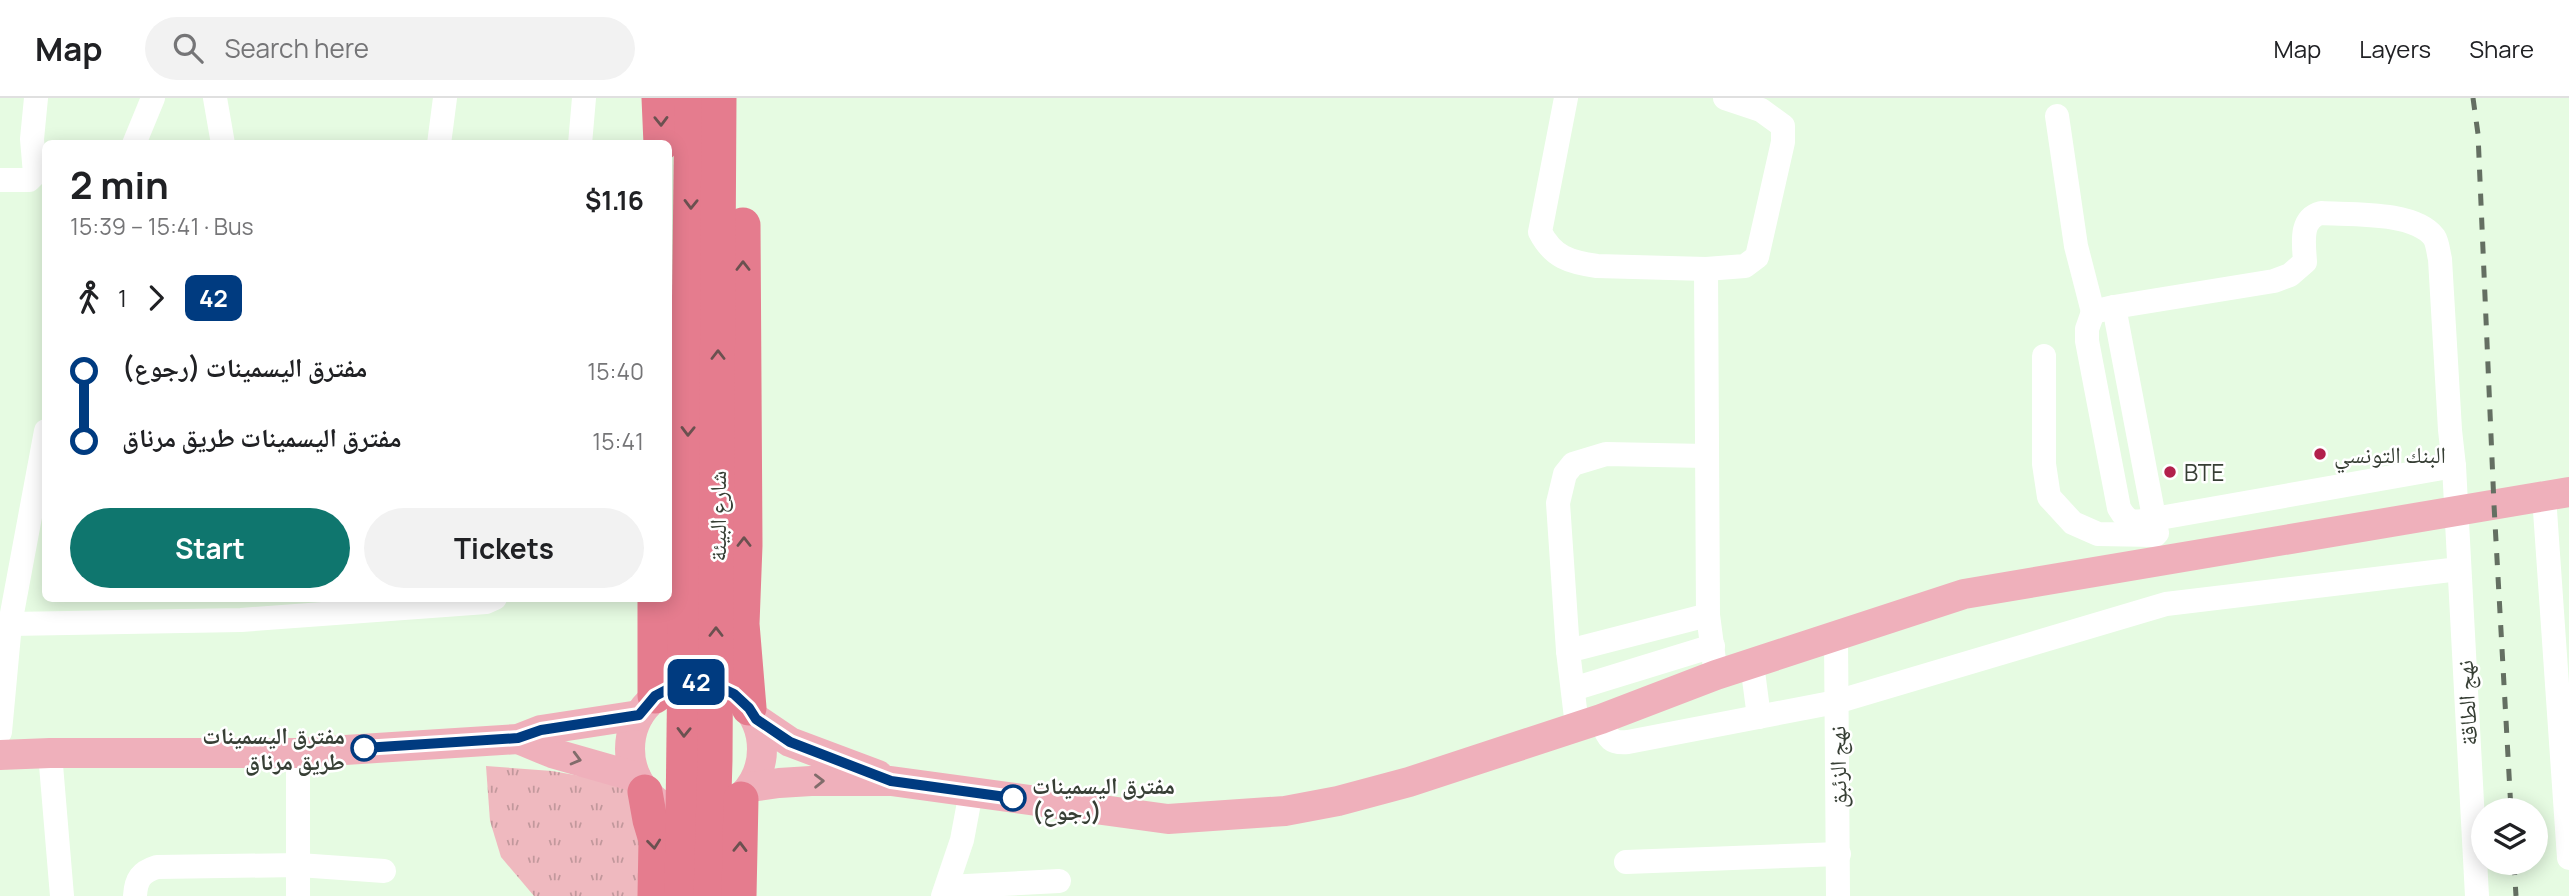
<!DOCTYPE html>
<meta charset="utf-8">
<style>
body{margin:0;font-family:Manrope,"Noto Naskh Arabic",sans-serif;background:#f2f2f2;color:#202124;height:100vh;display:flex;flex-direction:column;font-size:26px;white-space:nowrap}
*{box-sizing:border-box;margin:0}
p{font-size:23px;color:#757577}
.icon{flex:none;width:38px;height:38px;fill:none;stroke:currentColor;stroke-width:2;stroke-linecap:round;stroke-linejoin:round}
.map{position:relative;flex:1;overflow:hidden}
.sheet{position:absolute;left:42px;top:42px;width:630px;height:462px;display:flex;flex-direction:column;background:#fff;border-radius:10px;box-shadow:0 4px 18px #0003}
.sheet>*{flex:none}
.badge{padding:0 14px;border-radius:10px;font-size:24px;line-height:46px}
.controls{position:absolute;left:2471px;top:700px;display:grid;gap:14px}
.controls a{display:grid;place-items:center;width:77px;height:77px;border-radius:50%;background:#fff;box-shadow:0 4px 18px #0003;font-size:35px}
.map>.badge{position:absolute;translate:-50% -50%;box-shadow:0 0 0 4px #fff}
.legs{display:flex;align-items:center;gap:10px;height:77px;padding:0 28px;font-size:23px}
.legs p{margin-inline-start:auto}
.head{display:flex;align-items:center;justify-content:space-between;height:119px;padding:0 28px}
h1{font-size:38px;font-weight:700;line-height:52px}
.action{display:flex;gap:14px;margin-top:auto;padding:14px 28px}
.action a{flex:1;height:80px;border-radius:42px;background:#0f766e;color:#fff;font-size:28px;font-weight:700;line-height:80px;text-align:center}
.action a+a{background:#f2f2f2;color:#202124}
ul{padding:0 28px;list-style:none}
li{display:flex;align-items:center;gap:24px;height:70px;font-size:26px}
li i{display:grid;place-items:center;width:10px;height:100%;margin:0 9px;background:currentColor}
li i::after{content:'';width:18px;height:18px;margin:-9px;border:5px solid;border-radius:50%;background:#fff}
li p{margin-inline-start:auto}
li:first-child i{background:linear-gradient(#0000 50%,currentColor 0)}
li:last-child i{background:linear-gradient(currentColor 50%,#0000 0)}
header{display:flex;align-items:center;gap:42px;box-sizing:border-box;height:98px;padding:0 35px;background:#fff;border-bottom:2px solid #e0e0e0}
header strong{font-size:33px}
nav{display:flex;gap:38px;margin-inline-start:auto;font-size:24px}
.search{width:490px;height:63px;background:#f2f2f2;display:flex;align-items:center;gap:18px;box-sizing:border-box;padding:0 24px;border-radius:38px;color:#757577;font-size:26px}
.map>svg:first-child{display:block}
.grass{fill:url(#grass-tufts)}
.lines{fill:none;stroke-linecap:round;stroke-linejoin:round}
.minor{stroke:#fff;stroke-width:24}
.major{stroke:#efb0bb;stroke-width:30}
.highway{stroke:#e57c8e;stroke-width:35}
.rail{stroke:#646f62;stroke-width:5;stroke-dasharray:12 12;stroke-linecap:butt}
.oneway{stroke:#6b5150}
.oneway2{stroke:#816c6b}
.line-1-casing{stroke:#fff;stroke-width:16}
.line-1{stroke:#003b80;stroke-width:10}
.poi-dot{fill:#b2204c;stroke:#fff;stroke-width:2.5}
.stop-1-dot{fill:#fff;stroke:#003b80;stroke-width:3.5}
.labels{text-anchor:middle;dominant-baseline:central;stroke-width:5;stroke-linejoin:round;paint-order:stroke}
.poi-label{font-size:23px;fill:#373f35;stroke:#fff;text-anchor:start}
.street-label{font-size:23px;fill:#373f35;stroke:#fff}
.stop-label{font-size:23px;font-weight:bold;fill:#373f35;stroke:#fff;text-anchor:end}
</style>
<header>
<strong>Map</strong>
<div class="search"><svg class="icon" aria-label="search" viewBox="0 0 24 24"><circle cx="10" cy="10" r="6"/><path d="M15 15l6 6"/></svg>Search here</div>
<nav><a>Map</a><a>Layers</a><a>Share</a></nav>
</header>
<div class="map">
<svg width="2569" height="798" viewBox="0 0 2569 798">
<defs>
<pattern id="grass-tufts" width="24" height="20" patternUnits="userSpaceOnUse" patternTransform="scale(1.75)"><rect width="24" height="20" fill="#efb9bf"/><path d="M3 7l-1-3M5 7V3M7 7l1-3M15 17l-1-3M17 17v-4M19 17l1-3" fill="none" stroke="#c2989c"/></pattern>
</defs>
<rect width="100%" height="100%" fill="#e6fbe2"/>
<polygon class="grass" points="486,668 552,673 620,685 645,708 659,798 534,798 501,759 490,723"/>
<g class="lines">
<g class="minor">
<polyline points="215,0 223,46"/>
<path d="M 1566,0 L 1540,134 C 1553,159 1569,164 1597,168 L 1706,171 L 1745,168 L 1757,159 L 1783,44 L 1783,28 L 1761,12 L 1725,0"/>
<polyline points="2057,18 2076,148 2093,214"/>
<polyline points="134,46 153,0"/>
<polyline points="439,46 445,0"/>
<polyline points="580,46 584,0"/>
<polyline points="0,82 29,82 35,76 32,41 36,0"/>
<path d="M 2321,115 C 2351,117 2414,113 2434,139 C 2438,145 2438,154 2440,161 L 2450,332 L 2454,368 L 2154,421 C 2136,424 2129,428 2119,410 L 2087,243 L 2087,231 L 2093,214 L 2114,209 L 2274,183 L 2290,177 L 2305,164 C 2304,146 2299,121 2321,115 Z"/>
<polyline points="1706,171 1708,517 1716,577"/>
<polyline points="2114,209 2157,435"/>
<polyline points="2044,258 2044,366 2049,399 2073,425 2098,436 2155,437"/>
<polyline points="2454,368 2477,798"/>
<polyline points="2544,398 2569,760"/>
<polyline points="10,526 241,522 486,504 495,500"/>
<polyline points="1836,539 1838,798"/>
<polyline points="1568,553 1708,517"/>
<polyline points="1752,566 1759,619"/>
<polyline points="1573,591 1713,548"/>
<path d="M 1601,621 C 1608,638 1608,646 1628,644 L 1836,604 L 2166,506 L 2459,471"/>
<polyline points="1577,628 1568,553 1558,405 1565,376 1573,366 1606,356 1706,358"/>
<polyline points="0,634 10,526 46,333"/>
<polyline points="50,655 62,798"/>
<polyline points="1626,764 1839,756"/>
<polyline points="948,789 1059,783"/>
<path d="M 135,798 C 136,781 141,774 157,769 L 299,767 L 384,773"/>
<polyline points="298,798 298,655"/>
<polyline points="943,798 962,742 971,694"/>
</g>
<g class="major">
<circle cx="696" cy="651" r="66"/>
<polyline points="756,621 790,644 878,677"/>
<polyline points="518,641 552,655 636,679"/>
<polyline points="0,657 50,655 298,655 518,641 541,632 639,617"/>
<polyline points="751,689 779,685 811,683 891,683 1168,721 1285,713 1338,703 1409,684 1601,621 1716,577 1964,496 2569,394"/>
</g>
<g class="highway">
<polyline points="659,0 661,46"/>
<polyline points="743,127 745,447 742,526 749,610"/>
<polyline points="655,500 655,598"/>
<polyline points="645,694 650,722 656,742 655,798"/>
<polyline points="682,798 692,0"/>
<polyline points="711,798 715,662 719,0"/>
<polyline points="739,798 741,701"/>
</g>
<g class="rail">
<polyline points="2473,0 2478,36 2494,407 2511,712"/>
<polyline points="2514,765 2516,798"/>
</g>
</g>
<defs><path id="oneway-chevron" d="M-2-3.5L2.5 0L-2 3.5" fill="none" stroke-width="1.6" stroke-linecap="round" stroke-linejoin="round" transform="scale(1.75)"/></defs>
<g class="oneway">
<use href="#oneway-chevron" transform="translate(661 23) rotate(89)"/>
<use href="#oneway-chevron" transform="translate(691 106) rotate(91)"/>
<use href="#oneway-chevron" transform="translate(743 168) rotate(-90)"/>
<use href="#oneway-chevron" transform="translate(718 257) rotate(-90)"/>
<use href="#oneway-chevron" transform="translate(688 333) rotate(91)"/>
<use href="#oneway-chevron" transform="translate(744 444) rotate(-90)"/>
<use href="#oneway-chevron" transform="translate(716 534) rotate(-90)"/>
<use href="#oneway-chevron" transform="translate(684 634) rotate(91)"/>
<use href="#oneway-chevron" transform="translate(654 746) rotate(84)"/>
<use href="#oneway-chevron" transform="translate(740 749) rotate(-89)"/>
</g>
<g class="oneway2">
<use href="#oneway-chevron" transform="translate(576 661) rotate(15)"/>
<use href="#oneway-chevron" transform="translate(819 683) rotate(-1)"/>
</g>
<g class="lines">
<defs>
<polyline id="line-1" points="364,650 518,640 541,632 639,617 655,598 674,588 694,584 715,587 734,596 749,610 756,621 790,644 891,683 1013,700"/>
</defs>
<use href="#line-1" class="line-1-casing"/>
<use href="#line-1" class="line-1"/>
</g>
<g class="poi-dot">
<circle cx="2320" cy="356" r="7"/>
<circle cx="2170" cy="374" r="7"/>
</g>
<g class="stop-1-dot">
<circle cx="364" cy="650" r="12"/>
<circle cx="1013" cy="700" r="12"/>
</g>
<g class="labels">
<g class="poi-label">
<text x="2334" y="356">البنك التونسي</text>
<text x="2184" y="374">BTE</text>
</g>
<g class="street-label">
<text transform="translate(717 418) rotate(-90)">شارع البيئة</text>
<text transform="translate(2466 605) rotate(-93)">نهج الطاقة</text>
<text transform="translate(1837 669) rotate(-91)">نهج الزئبق</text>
</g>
<g class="stop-label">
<text x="345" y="637">مفترق اليسمينات<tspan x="345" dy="26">طريق مرناق</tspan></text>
<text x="1032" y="687" text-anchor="start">مفترق اليسمينات<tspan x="1032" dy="26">(رجوع)</tspan></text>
</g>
</g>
</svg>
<div class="controls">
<a><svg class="icon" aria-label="layers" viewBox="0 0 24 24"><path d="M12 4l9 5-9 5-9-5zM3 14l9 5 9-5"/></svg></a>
</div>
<b class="badge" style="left:696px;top:584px;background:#003b80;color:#fff">42</b>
<section class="sheet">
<div class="head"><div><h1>2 min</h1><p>15:39 – 15:41 · Bus</p></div><b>$1.16</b></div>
<div class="legs"><svg class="icon" aria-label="walk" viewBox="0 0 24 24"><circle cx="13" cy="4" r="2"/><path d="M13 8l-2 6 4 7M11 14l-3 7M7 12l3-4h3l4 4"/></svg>1<svg class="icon" aria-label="forward" viewBox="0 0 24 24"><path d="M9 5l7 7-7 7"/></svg><b class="badge" style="background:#003b80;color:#fff">42</b></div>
<ul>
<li><i style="color:#003b80"></i><b>مفترق اليسمينات (رجوع)</b><p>15:40</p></li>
<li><i style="color:#003b80"></i><b>مفترق اليسمينات طريق مرناق</b><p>15:41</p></li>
</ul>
<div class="action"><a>Start</a><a>Tickets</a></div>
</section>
</div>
